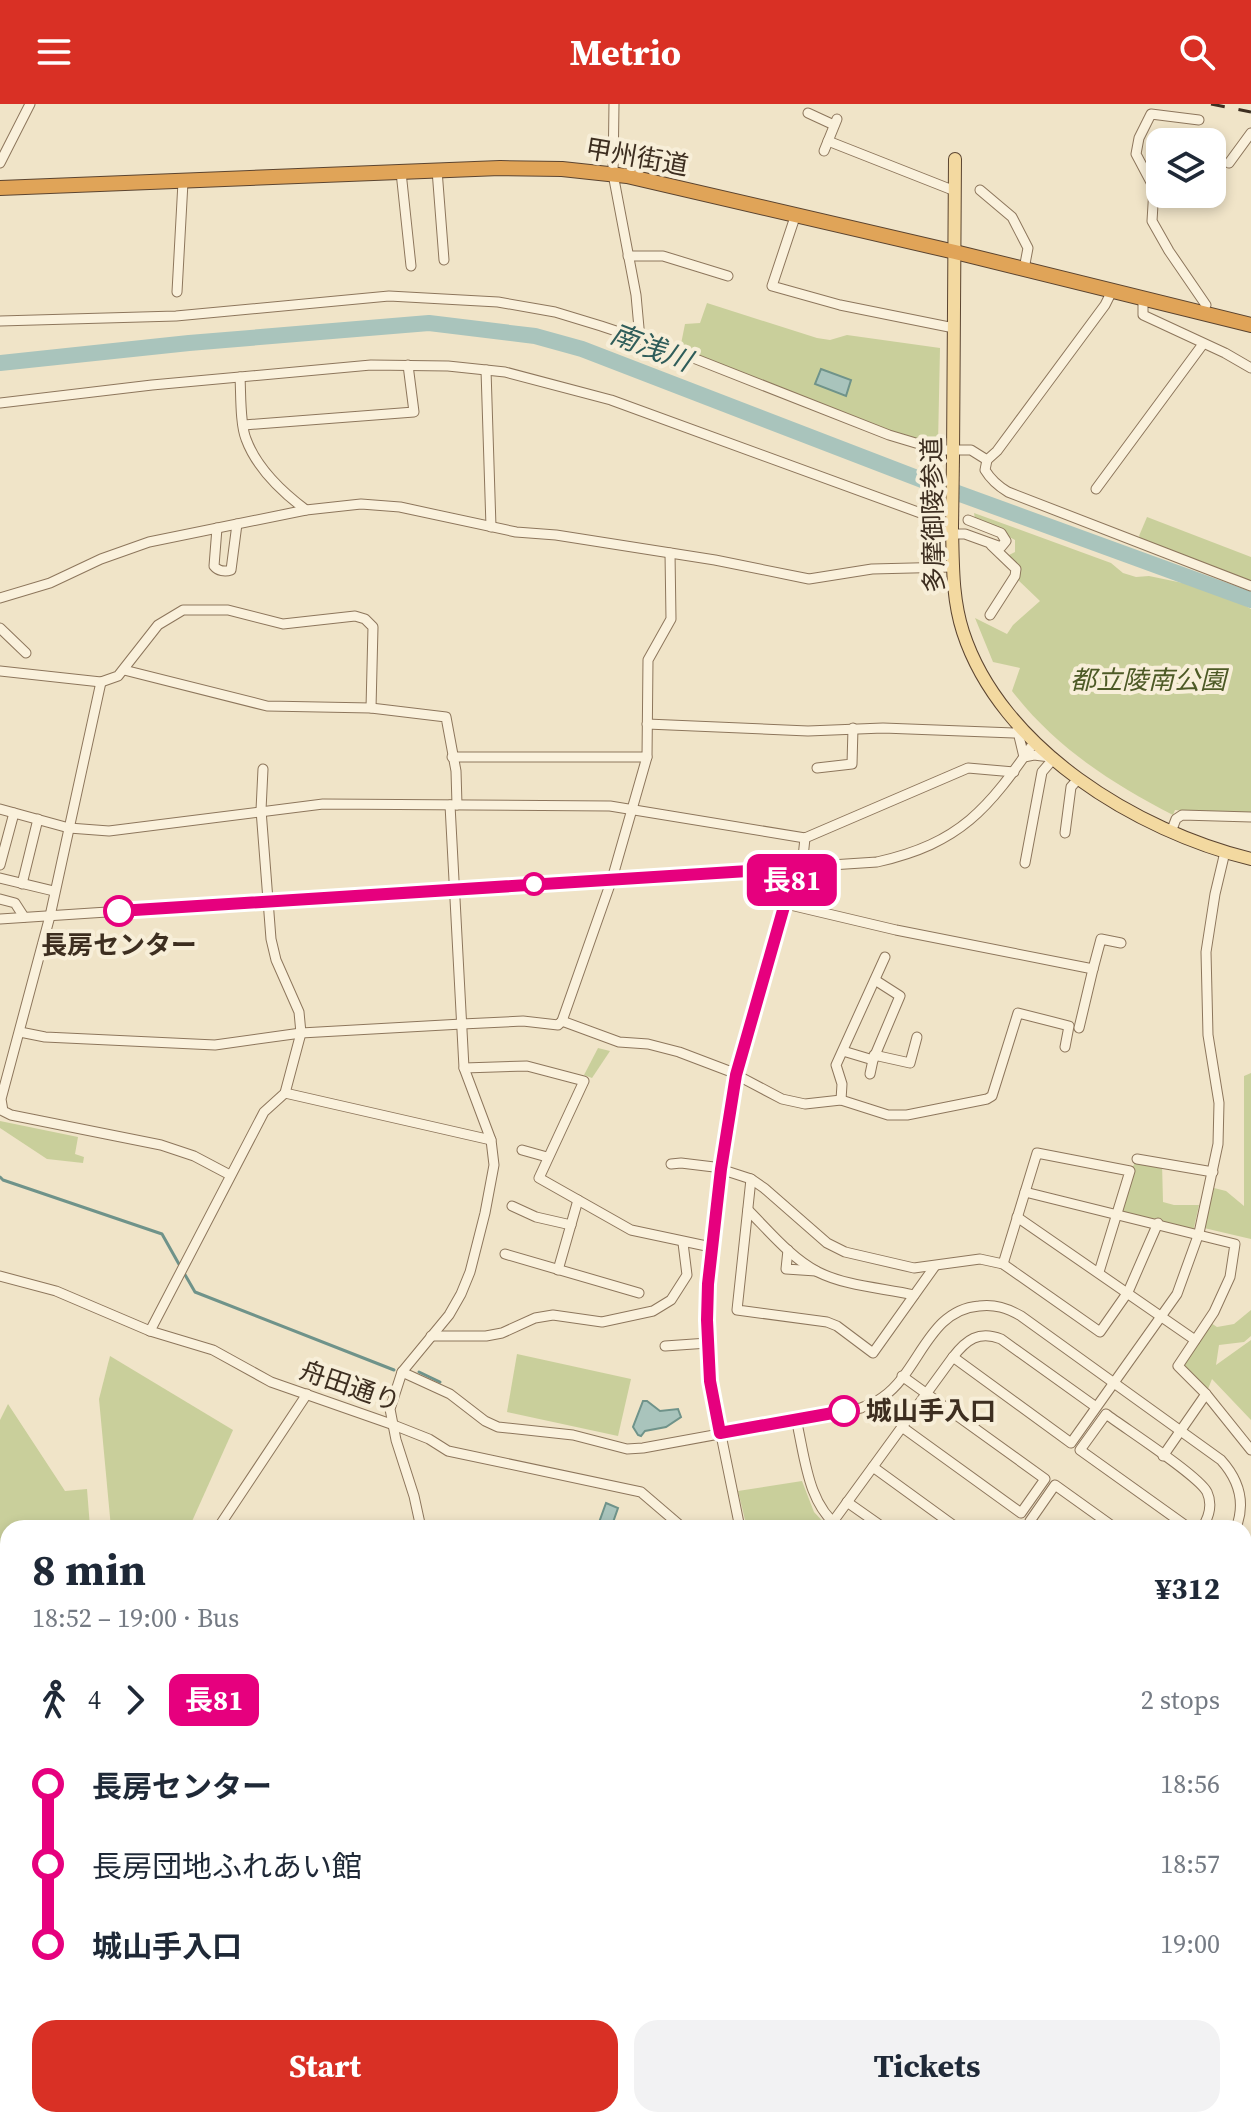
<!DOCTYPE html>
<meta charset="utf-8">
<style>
body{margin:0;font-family:"Source Serif 4","Noto Sans JP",serif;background:#f2f2f3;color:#1f2937;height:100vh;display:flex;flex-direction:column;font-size:30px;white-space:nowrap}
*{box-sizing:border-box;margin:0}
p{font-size:26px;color:#747a83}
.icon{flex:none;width:44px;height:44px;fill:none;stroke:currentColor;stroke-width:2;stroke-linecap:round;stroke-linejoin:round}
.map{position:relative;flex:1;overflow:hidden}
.side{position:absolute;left:0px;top:1416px;width:1252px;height:608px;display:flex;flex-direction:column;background:#fff;border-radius:24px 24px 0 0;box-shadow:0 4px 12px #0003}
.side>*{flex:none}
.badge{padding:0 16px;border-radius:12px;font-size:28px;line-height:52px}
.buttons{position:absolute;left:1146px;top:24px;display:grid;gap:16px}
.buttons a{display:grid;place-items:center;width:80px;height:80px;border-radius:16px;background:#fff;box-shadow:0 4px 12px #0003;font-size:40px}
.map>.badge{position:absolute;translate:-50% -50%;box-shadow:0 0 0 4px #fff}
.legs{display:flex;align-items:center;gap:12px;height:88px;padding:0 32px;font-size:26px}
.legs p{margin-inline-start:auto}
.head{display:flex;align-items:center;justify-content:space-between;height:136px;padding:0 32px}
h1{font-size:44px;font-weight:700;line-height:60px}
.button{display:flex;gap:16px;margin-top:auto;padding:16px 32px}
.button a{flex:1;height:92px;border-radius:24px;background:#d93025;color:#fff;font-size:32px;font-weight:700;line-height:92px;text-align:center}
.button a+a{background:#f2f2f3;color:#1f2937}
ul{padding:0 32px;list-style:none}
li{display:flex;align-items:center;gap:28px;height:80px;font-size:30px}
li i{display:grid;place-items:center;width:12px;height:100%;margin:0 10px;background:currentColor}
li i::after{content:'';width:20px;height:20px;margin:-10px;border:6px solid;border-radius:50%;background:#fff}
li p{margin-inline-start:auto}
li:first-child i{background:linear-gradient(#0000 50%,currentColor 0)}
li:last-child i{background:linear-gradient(currentColor 50%,#0000 0)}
header{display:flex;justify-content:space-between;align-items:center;height:104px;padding:0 32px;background:#d93025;color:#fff;font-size:36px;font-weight:700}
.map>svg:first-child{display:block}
.green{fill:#c9cf9b}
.water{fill:#a9c4bc;stroke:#6f938a;stroke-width:2}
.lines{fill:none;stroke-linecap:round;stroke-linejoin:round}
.stream{stroke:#6f938a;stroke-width:3}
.river{stroke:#a9c4bc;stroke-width:16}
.minor-casing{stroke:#8d765c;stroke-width:11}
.major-casing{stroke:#5b4430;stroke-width:14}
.highway-casing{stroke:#5b4430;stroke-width:16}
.minor{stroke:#faf1dc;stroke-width:9}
.major{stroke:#f3d9a0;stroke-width:12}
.highway{stroke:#e0a458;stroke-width:14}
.rail{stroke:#3d2e20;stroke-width:3;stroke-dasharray:14 14;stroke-linecap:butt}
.major-bridge-casing{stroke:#5b4430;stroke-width:14;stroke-linecap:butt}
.major-bridge{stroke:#f3d9a0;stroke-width:12}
.line-1-casing{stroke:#fff;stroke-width:18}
.line-1{stroke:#e6007e;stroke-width:12}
.stop-1-dot{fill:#fff;stroke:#e6007e;stroke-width:4}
.labels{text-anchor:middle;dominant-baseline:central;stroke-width:8;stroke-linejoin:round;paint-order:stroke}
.street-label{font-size:26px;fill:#3d2e20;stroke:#f7eed8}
.park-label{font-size:26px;font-style:italic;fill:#4d5a26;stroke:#f7eed8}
.stop-label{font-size:26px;font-weight:bold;fill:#3d2e20;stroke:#f7eed8}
.water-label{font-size:28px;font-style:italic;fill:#2f5d5a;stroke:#f7eed8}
</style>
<header><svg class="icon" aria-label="menu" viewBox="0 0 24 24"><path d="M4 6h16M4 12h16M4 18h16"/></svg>Metrio<svg class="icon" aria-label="search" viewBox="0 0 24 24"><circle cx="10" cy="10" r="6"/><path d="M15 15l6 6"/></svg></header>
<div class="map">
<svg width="1251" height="2024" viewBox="0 0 1251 2024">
<rect width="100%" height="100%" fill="#f0e4c8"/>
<g class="green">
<polygon points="707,199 817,234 830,236 847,231 940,244 938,340 899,330 680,245 685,220 700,219"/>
<path d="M 974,409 L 1111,459 L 1123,469 L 1136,473 L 1149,472 L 1207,484 L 1232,494 L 1251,505 L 1251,710 L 1234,711 L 1175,706 L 1173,711 C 1111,679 1055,643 1012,587 L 1020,564 L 993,558 L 975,514 L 1007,530 L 1013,521 L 1040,497 L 1016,474 L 1007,452 L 1015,448 L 1015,436 L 975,415 Z"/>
<polygon points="1147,413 1251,453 1251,477 1141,435 1139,432"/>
<polygon points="598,944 610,947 592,974 584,971"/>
<polygon points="1251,969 1251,1135 1204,1124 1214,1084 1226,1087 1244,1102 1244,972"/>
<polygon points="0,1017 78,1033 75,1050 84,1053 83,1059 47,1055 0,1024"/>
<polygon points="1137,1055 1162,1059 1163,1098 1174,1101 1199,1101 1193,1128 1119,1110 1130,1068"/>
<polygon points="1251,1206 1251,1232 1244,1238 1219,1241 1216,1261 1251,1236 1251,1316 1212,1275 1206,1290 1178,1262 1208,1217 1217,1223 1234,1220"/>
<polygon points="517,1250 631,1275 618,1332 507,1308"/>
<polygon points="110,1252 233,1326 189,1424 111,1424 99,1295"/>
<polygon points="8,1300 65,1387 87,1385 90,1423 99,1424 8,1424 8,1608 0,1607 0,1316"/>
<polygon points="802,1377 814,1408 829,1424 747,1424 738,1387"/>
<polygon points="0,1669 8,1670 8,1783 0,1782"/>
<polygon points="1251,1689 1251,1772 1244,1775 1244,1690"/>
<polygon points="8,1879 8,1980 0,1982 0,1881"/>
<polygon points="333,2016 508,2016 467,2024 318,2024"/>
<polygon points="543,2016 591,2016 591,2022 549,2024"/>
</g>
<g class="water">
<polygon points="821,265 851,276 846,292 815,280"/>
<polygon points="643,1297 647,1297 660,1307 678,1305 681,1313 666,1323 645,1327 641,1332 638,1331 633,1323"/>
<polygon points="606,1399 618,1404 611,1424 597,1424"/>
</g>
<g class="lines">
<g class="stream">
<polyline points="0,1073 3,1076 162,1130 180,1162"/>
<polyline points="184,1169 195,1188 394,1266"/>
<polyline points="419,1268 440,1278"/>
</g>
<g class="river">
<polyline points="0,259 189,239 429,219 535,232 582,245 930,379 1251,496"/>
<polyline points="1244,1697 1251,1697"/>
<polyline points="722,2024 725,2016"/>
</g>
<defs>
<g id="minor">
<polyline points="614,0 613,70 636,191 640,235"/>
<polyline points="808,9 834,21"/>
<polyline points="1199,16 1151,10 1139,34 1136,50 1154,84 1152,117 1169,147 1206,201"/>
<polyline points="828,37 955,87"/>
<polyline points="824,47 837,15"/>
<polyline points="0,59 30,0"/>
<polyline points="1229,59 1251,29"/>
<polyline points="437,66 444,156"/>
<polyline points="401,68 411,162"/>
<polyline points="980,86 1012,113 1028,144 1024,165"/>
<polyline points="796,110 772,182 840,201 954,224"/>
<polyline points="628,152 663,152 728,172"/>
<polyline points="177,188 183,78"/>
<polyline points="1143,194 1143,211 1225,249 1251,264"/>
<path d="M 0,217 L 176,212 L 389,192 L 498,198 L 555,208 L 601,222 L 673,246 L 889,331 L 939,346 L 971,346 L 987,356 L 985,366 C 991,376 998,382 1008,388 L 1251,482"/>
<polyline points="486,266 491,423"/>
<path d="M 240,273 C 241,291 240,320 246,335 C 257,365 282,388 306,406"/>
<polyline points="0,299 152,281 371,261 448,262 505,268 611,296 937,415"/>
<polyline points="244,321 414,308 408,261"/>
<polyline points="987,356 997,347 1105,201 1112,187"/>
<polyline points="1096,385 1203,240"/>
<path d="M 217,424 L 214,462 C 218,467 225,468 231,466 L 237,420"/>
<polyline points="952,430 965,430 1001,443 1006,437 1001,429 968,416"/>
<polyline points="0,494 50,479 101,455 149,438 306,406 361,400 400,403 516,428 556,431 715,456 809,475 872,465 952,463"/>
<polyline points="990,511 1015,472 1016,465 991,441"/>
<polyline points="0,524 26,549"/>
<polyline points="124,566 267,602 371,604 446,613 456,667 457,701"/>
<polyline points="0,567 101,578 118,572 158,521 183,506 228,506 283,520 355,512 365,515 373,523 371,604"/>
<polyline points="101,578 50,812 1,995 3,1007 11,1011 161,1041 194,1052 230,1071"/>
<polyline points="647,620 808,627 883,624 1014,629 1022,624"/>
<polyline points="1018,628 1024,653 1034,651 1050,653"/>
<polyline points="452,653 647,653"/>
<polyline points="817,664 852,660 853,624"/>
<polyline points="0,705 69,724 109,727 323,700 610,702 805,734 968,664 1014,668"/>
<polyline points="1171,728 1176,715 1182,711 1251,713"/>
<polyline points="1065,729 1071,683 1079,674"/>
<polyline points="1025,759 1042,668 1054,654"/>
<polyline points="0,761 14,709"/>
<polyline points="802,763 805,734"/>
<polyline points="0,774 54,787"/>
<polyline points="22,780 38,715"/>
<polyline points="0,795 15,799 24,813"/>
<polyline points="786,800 896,826 1093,865 1101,835 1121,839"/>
<path d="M 0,815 L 877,758 C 961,739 988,705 1035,637"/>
<polyline points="562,917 619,938 648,940 679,948 729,967 782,995 805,1000 841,996 888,1011 907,1011 987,995 992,992 1018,909 1069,922 1065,943"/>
<polyline points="1079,924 1093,865"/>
<polyline points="20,928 45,933 215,941 301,929 462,920 523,917 558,921 562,917 612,775 647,653 648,556 671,515 670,449"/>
<polyline points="843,947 873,956 900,892 875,876"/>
<polyline points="874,951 910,959 917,933"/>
<polyline points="464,964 527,962 584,977 539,1074 631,1126 711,1143"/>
<polyline points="870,970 873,956"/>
<polyline points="285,989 491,1036"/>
<polyline points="841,996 842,980 836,961 885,853"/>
<polyline points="522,1046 547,1053"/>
<polyline points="1137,1055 1213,1068"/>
<polyline points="671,1060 681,1059 714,1063 751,1075 764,1084 827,1139 845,1148 914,1164 980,1155 1003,1160 1100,1228 1128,1188 1158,1119"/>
<polyline points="751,1075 737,1206 827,1218 837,1222 873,1249 935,1162"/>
<polyline points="1025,1088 1235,1140 1230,1173 1214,1208 1178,1262 1206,1290 1251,1346"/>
<polyline points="512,1102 536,1113 571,1121"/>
<path d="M 748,1106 C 769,1127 791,1154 818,1168 C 846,1182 883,1184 914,1191"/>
<polyline points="1017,1113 1195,1236"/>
<polyline points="788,1146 786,1165 816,1167"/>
<polyline points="505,1150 639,1189"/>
<polyline points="1003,1160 1037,1049 1130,1067 1099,1168"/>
<polyline points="558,1166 578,1096"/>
<polyline points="0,1172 56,1187 150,1227 213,1246 271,1278 391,1320 429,1335 448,1347 641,1388 683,1424"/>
<polyline points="150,1227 264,1008 285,989 301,929 299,908 276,856 271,835 261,706 263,665"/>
<polyline points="431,1232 486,1232 502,1229 535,1214 553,1211 602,1218 653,1207 671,1196 687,1171 683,1139"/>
<polyline points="665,1242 708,1239"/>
<polyline points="953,1253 1071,1339 1177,1190 1199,1129 1218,1040 1219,999 1208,931 1206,848 1215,790 1225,748"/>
<path d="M 402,1268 L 450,1290 L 485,1317 L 498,1323 L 573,1331 L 627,1345 L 643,1344 L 861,1304 C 868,1301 877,1298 883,1293 C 920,1267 928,1206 979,1202 C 995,1200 1007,1204 1021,1212 L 1221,1356 C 1239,1376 1246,1398 1236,1424"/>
<path d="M 796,1315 C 805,1352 807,1400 840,1424"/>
<polyline points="902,1323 1021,1409 1045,1375 902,1272"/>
<polyline points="1163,1352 1206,1290"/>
<polyline points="873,1363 957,1424"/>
<polyline points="847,1398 884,1424"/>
<path d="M 832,1419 L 953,1253 C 966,1236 979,1226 1001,1235 L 1096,1303"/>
<polyline points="218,1424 307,1290"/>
<polyline points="421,1424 414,1392 396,1336 390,1305 402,1268 449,1211 461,1190 470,1168 485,1109 494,1061 491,1036 464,964 450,701"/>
<polyline points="740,1424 710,1277 708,1180 733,983 795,764"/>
<polyline points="1040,1424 1030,1417 1055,1381 1115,1424"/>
<path d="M 1189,1424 L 1080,1346 L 1106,1310 C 1126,1325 1198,1371 1207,1388 C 1213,1401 1209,1413 1202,1424"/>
<polyline points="1244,1468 1251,1458"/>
<polyline points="1244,1510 1251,1513"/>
<polyline points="1244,1548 1251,1553"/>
<polyline points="1244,1603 1251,1608"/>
<polyline points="0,1613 8,1614"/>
<polyline points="1244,1659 1251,1664"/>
<polyline points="1244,1675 1251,1673"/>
<polyline points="1244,1869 1251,1868"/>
<polyline points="1244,1981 1251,1979"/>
<polyline points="621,2016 621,2024"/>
<polyline points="775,2016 779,2024"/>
<polyline points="1038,2016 1041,2024"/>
<polyline points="908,2019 910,2024"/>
<polyline points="290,2024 304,2016"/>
<polyline points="710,2024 713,2016"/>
<polyline points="836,2024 853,2016"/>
</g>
<g id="major">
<polyline points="953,353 955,55"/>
<path d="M 952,424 C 953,460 952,494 963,528 C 1001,645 1137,727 1251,755"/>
</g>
<polyline id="highway" points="0,84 500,64 562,65 627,72 955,148 1251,221"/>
</defs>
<use href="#minor" class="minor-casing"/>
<use href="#major" class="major-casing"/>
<use href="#highway" class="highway-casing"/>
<use href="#minor" class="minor"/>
<use href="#major" class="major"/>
<use href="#highway" class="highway"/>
<polyline class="rail" points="1211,0 1251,8"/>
<defs>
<polyline id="major-bridge" points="952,424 953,353"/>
</defs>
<use href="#major-bridge" class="major-bridge-casing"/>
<use href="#major-bridge" class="major-bridge"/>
</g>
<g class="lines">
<defs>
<polyline id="line-1" points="119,807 795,764 736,971 721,1065 708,1180 707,1216 710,1277 720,1329 844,1307"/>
</defs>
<use href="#line-1" class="line-1-casing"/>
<use href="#line-1" class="line-1"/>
</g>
<g class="stop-1-dot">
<circle cx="534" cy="780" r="10"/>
<circle cx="119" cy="807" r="14"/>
<circle cx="844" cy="1307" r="14"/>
</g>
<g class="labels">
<g class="street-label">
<text transform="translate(637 53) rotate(10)">甲州街道</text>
<text transform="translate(933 411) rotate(-91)">多摩御陵参道</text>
<text transform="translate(350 1282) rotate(19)">舟田通り</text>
</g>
<g class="park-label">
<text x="1148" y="576">都立陵南公園</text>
</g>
<g class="stop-label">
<text x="119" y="841">長房センター</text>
<text x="866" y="1307" text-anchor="start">城山手入口</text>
</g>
<g class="water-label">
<text transform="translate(651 243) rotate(21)">南浅川</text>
</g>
</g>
</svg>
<div class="buttons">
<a><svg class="icon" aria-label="layers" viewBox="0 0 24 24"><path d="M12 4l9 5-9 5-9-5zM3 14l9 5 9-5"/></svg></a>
</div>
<b class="badge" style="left:792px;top:776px;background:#e6007e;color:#fff">長81</b>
<section class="side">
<div class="head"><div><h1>8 min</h1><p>18:52 – 19:00 · Bus</p></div><b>¥312</b></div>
<div class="legs"><svg class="icon" aria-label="walk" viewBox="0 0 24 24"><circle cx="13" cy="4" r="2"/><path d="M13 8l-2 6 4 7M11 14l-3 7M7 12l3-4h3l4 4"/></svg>4<svg class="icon" aria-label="forward" viewBox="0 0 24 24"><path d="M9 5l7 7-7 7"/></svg><b class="badge" style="background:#e6007e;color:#fff">長81</b><p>2 stops</p></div>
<ul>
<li><i style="color:#e6007e"></i><b>長房センター</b><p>18:56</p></li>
<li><i style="color:#e6007e"></i><span>長房団地ふれあい館</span><p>18:57</p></li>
<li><i style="color:#e6007e"></i><b>城山手入口</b><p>19:00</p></li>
</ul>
<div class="button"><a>Start</a><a>Tickets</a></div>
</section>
</div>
